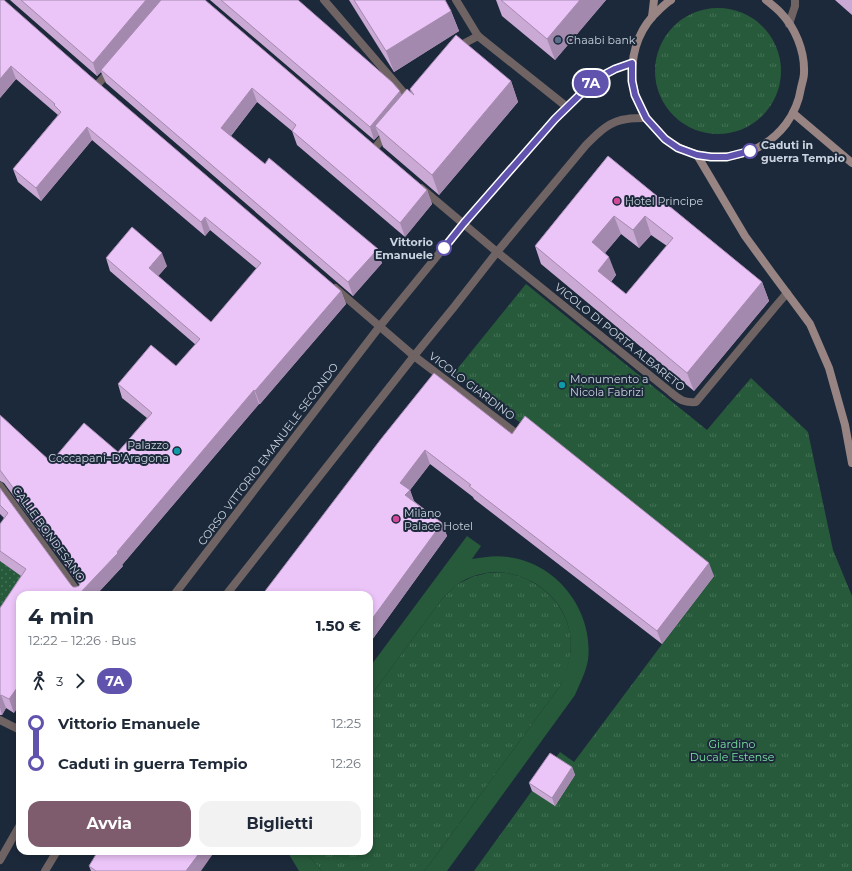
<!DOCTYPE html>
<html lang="it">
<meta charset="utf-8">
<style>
body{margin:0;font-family:Montserrat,sans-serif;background:#f2f2f3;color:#1f2937;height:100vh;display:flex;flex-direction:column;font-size:15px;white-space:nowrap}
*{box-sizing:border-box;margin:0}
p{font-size:13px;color:#747a83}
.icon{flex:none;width:22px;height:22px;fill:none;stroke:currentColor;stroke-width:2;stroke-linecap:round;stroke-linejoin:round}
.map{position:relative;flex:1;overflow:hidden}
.drawer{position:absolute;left:16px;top:591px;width:357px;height:264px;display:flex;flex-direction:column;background:#fff;border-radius:12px;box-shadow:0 2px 6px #0003}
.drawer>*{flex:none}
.badge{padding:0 8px;border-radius:13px;font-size:14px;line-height:26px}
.map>.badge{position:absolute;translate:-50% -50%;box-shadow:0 0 0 2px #fff}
.legs{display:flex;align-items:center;gap:6px;height:44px;padding:0 12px;font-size:13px}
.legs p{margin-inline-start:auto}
.headline{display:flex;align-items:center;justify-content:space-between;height:68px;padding:0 12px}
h1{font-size:22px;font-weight:700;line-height:30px}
.action{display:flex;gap:8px;margin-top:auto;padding:8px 12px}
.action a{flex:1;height:46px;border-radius:12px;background:#7e5c6d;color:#fff;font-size:16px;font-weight:700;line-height:46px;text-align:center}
.action a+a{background:#f2f2f3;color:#1f2937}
ul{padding:0 12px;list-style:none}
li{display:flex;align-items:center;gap:14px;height:40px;font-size:15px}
li i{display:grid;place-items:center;width:6px;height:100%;margin:0 5px;background:currentColor}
li i::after{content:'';width:10px;height:10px;margin:-5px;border:3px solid;border-radius:50%;background:#fff}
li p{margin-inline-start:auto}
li:first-child i{background:linear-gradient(#0000 50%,currentColor 0)}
li:last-child i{background:linear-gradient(currentColor 50%,#0000 0)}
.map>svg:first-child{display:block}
.grass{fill:url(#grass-tufts)}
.garden{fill:url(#garden-dots)}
.pitch{fill:#275a3a}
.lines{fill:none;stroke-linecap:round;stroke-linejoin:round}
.street{stroke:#706363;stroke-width:8}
.secondary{stroke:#988483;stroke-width:8}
.wall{fill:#caa9d5;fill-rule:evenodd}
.shaded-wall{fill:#a489ae}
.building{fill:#ebc4f8;stroke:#a489ae;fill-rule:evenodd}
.line-1-casing{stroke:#fff;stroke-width:9}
.line-1{stroke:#5f53ae;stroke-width:6}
.service-dot{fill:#5c6f8a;stroke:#1c293a;stroke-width:1.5}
.stop-1-dot{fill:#fff;stroke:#5f53ae;stroke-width:2}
.hotel-dot{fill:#d1479c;stroke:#1c293a;stroke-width:1.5}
.culture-dot{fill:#0f9aa8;stroke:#1c293a;stroke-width:1.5}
.labels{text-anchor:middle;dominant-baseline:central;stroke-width:4;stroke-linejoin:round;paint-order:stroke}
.poi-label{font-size:11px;fill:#cbd4e0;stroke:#1c293a;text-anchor:start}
.stop-label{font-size:11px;font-weight:bold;fill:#cbd4e0;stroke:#1c293a;text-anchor:start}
.street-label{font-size:11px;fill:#cbd4e0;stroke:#1c293a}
.park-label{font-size:11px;fill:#7be09f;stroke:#1c293a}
</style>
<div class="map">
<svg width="852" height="871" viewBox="0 0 852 871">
<defs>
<pattern id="grass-tufts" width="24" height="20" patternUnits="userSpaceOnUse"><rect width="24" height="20" fill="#275a3a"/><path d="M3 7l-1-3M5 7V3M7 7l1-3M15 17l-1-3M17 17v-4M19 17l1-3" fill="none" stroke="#457156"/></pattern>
<pattern id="garden-dots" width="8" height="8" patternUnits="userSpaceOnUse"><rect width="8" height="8" fill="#275a3a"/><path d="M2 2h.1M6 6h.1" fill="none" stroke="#457156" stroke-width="1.8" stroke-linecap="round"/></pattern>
</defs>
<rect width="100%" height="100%" fill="#1c293a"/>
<g class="grass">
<circle cx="718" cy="71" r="63"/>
<polygon points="526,284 707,430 751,378 808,432 833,550 852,596 852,871 474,871 560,752 574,762 713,576 530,430 454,373"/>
<path d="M 487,573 C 493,573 499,572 505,573 C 534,576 563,600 569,629 C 572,641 571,654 568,666 C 567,673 563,679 560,686 L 426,869 L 424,871 L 322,871 L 310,857 L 307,851 L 369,851 L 369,698 L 442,599 L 456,585 L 472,577 Z"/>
</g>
<polygon class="garden" points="0,561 31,583 20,595 0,628"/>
<g class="pitch">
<path d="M 467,536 L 481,546 L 472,559 C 484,557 496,555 508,557 C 557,563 594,611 588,660 C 586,672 580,683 575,695 L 447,871 L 424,871 L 426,869 L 560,686 C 567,670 573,653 570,635 C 565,591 513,560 471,577 C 458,582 451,590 442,599 L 369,698 L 369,668 Z"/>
<polygon points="287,851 307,851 310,857 322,871 299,871"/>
</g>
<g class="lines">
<g class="street">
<polyline points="324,0 411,101"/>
<polyline points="456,0 478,36 567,107"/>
<polyline points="789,24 795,6 795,0"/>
<polyline points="458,50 463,44 478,36"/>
<polyline points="98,84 111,69"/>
<polyline points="375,148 387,133"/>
<path d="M 421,188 L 497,252 L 668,390 C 679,399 682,403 696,402 L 775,307 L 787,293"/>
<polyline points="335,288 414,356 517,434"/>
<polyline points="0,486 80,595"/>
<polyline points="174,595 380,326 464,223 555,119 596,79 615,69 632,63"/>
<path d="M 226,595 L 414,356 L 454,307 L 497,252 L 586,145 C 598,133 609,121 627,119 C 633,118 640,118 646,118"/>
<polyline points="0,720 20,730"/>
<polyline points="0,860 20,825"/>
<polyline points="45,871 57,851"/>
</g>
<g class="secondary">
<path d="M 671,0 C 666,3 663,6 659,10 C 640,27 632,50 632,75 C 632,88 639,107 646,118 C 649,122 653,126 656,129 C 659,133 663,137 667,140 C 704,167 758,161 786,124 C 794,113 799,101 801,88 C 802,83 804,78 804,73 C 805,51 795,27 780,12 C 776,8 771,4 766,0"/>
<polyline points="652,17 654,0"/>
<polyline points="793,113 852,163"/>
<polyline points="697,155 745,236 772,273 810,324 829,368 845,425 852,463"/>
</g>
</g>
<g class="wall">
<polygon points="0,0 89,75 341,291 346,304 260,404 259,404 122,565 123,566 96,595 20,595 14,713 6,708 2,715 0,715 0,608 21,576 0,561 0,524 4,518 0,514 0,488 71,585 73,587 76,587 79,586 79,584 4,483 0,481 0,415 51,462 118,452 147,418 122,398 118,384 176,366 196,345 110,271 106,258 167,266 158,276 211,322 257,269 210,230 205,236 92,140 41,201 18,182 13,169 58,115 16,79 0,98"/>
<polygon points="10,0 205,0 427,190 432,204 405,237 297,145 292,131 257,102 231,136 382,263 353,296 106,83 101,72 97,76"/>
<polygon points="210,0 298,0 402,95 411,93 410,89 511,81 518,102 439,195 383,147 379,135 374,140"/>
<polygon points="349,0 445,0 451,11 459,31 394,72"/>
<polygon points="496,0 606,0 555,60 502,16"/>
<polygon points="835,0 852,0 852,15"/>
<path d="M 608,156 L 762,282 L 769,301 L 694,391 L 541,264 L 535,246 ZM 621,234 L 639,248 L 651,235 L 667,246 L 626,294 L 611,282 L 616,275 L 605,253 Z"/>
<polygon points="512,434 714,576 662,644 474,499 473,497 430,464 410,490 414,501 442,523 447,536 369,644 369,595 381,439"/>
<polygon points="572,767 575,775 555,806 532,791 529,783"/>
<polygon points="89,866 201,871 91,871"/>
</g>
<g class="shaded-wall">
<polygon points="146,0 163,0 101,70 101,72 97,76 93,63"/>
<polygon points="580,0 606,0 555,60 547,39"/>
<polygon points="451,11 459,31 394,72 386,51"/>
<polygon points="11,66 16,79 0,98 0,79"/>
<polygon points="511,81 518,102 439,195 432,175"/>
<polygon points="252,88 257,102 226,142 221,128"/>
<polygon points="400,91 405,104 375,126 379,135 374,140 370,127"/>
<polygon points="87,127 92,140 41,201 36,188"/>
<polygon points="427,190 432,204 405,237 400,223"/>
<polygon points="614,216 621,234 599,260 592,242"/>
<polygon points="645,216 651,235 639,248 633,230"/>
<polygon points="205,217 210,230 205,236 201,222"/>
<polygon points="378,249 382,263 353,296 348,282"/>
<polygon points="162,253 167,266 154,281 149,268"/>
<polygon points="609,257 616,275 604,289 598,271"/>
<polygon points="762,282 769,301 694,391 687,373"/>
<polygon points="341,291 346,304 260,404 255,391"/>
<polygon points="254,390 259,404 122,565 123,566 96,595 81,595 80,593 117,552"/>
<polygon points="425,450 430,464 410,490 414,503 410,508 400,483"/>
<polygon points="442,523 447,536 369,644 369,623"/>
<polygon points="709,563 714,576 662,644 657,631"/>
<polygon points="20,684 20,705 14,713 9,699"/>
<polygon points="1,695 6,708 2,715 0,708 0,696"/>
<polygon points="572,767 575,775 555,806 552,798"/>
<polygon points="201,851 215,851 201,871 186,871"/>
</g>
<g class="building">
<polygon points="0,0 4,0 89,75 341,291 255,391 254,390 117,552 118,553 80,593 81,595 20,595 20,684 9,699 1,695 0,696 0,608 26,569 0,551 0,524 8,513 0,505 0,488 71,585 73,587 76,587 79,586 81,581 80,578 0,470 0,415 51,462 84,423 118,452 152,413 118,384 151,345 176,366 200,339 106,258 132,227 162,253 149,268 211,322 261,263 205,217 201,222 87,127 36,188 13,169 61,112 54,105 55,104 11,66 0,79"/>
<polygon points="21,0 146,0 93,63"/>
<polygon points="161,0 205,0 427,190 400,223 292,131 296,125 252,88 221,128 265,164 269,158 378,249 348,282 101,70"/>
<polygon points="221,0 298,0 392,82 400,91 370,127"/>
<polygon points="354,0 445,0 451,11 386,51"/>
<polygon points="501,0 580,0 547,39"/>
<polygon points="456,35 511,81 432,175 375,126 407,89 414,95 410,89"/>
<path d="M 608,156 L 762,282 L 687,373 L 535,246 ZM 614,216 L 633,230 L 645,216 L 673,238 L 626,294 L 598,271 L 609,257 L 592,242 Z"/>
<polygon points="434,373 512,434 525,416 709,563 657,631 469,486 471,485 425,450 400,483 410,490 405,495 442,523 369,623 369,595 262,595 381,439"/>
<polygon points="550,753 572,767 552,798 529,783"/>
<polygon points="98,851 201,851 186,871 96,871 89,866"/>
</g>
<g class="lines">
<defs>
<polyline id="line-1" points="444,248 464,223 555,119 596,79 615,69 632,63 632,81 635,95 646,118 665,139 678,148 697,155 711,157 727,157 750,151"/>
</defs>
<use href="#line-1" class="line-1-casing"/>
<use href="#line-1" class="line-1"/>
</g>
<circle class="service-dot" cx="558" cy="40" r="4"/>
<g class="stop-1-dot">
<circle cx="750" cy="151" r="7"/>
<circle cx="444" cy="248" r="7"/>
</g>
<g class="hotel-dot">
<circle cx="617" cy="201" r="4"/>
<circle cx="396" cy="519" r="4"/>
</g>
<g class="culture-dot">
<circle cx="562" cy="385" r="4"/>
<circle cx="177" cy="451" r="4"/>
</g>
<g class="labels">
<g class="poi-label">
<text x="566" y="40">Chaabi bank</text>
<text x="625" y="201">Hotel Principe</text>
<text x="570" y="379">Monumento a<tspan x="570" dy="13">Nicola Fabrizi</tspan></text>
<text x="169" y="445" text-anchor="end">Palazzo<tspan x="169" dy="13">Coccapani–D’Aragona</tspan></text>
<text x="404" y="513">Milano<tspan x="404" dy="13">Palace Hotel</tspan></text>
</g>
<g class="stop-label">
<text x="761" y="145">Caduti in<tspan x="761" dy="13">guerra Tempio</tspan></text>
<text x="433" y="242" text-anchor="end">Vittorio<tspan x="433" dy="13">Emanuele</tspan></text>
</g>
<g class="street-label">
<text transform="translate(620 337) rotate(39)">VICOLO DI PORTA ALBARETO</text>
<text transform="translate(472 386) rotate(37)">VICOLO GIARDINO</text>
<text transform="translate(268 454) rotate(-53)">CORSO VITTORIO EMANUELE SECONDO</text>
<text transform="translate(49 534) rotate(54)">CALLE BONDESANO</text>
</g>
<g class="park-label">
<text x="732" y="744">Giardino<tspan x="732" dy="13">Ducale Estense</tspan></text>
</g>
</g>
</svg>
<b class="badge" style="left:591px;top:83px;background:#5f53ae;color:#fff">7A</b>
<section class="drawer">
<div class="headline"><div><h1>4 min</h1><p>12:22 – 12:26 · Bus</p></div><b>1.50 €</b></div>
<div class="legs"><svg class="icon" aria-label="walk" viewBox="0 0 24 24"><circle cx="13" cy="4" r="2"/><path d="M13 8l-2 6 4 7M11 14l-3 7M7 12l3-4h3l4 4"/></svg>3<svg class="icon" aria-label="forward" viewBox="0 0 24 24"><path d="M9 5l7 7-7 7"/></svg><b class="badge" style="background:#5f53ae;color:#fff">7A</b></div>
<ul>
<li><i style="color:#5f53ae"></i><b>Vittorio Emanuele</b><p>12:25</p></li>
<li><i style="color:#5f53ae"></i><b>Caduti in guerra Tempio</b><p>12:26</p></li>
</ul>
<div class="action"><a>Avvia</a><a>Biglietti</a></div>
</section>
</div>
